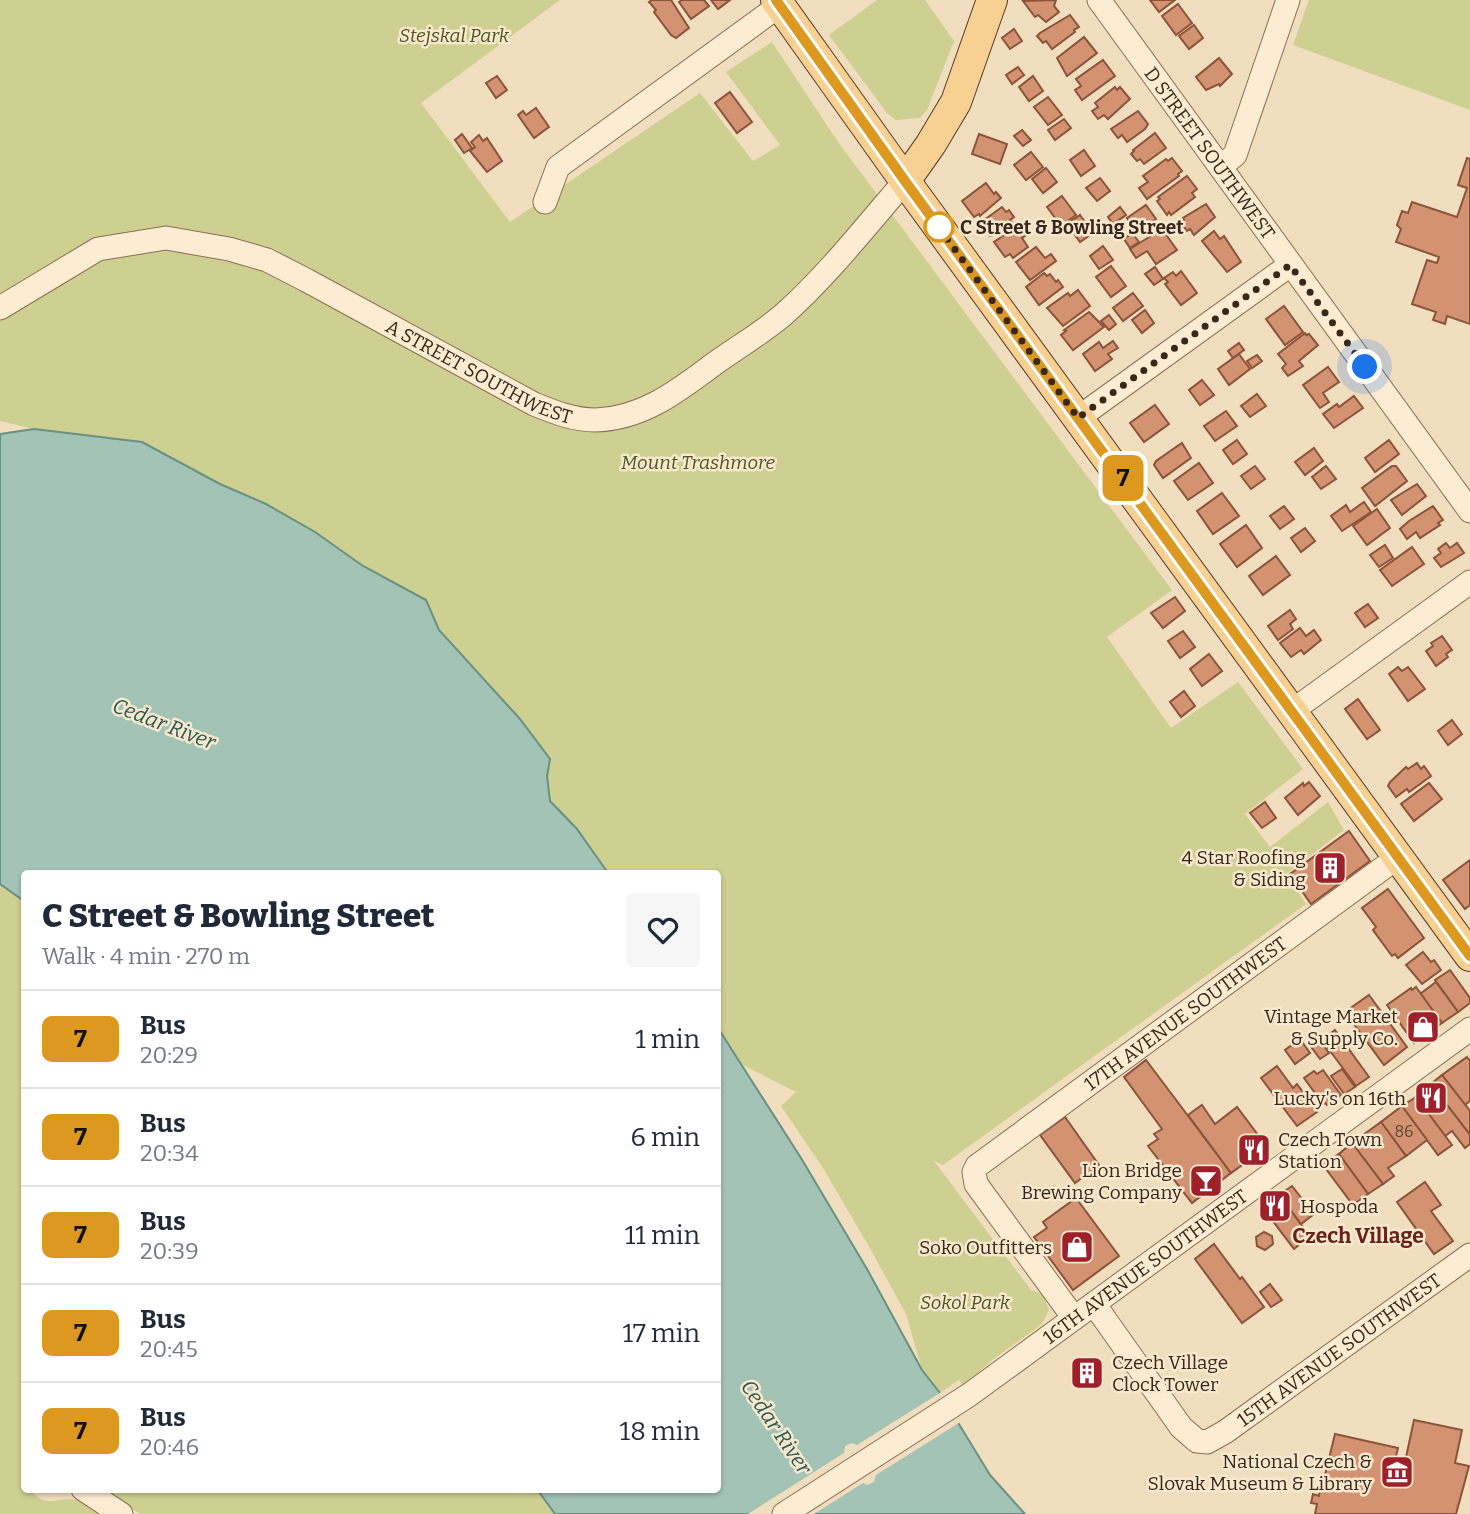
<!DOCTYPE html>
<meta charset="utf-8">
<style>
body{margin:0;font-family:Bitter,serif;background:#f6f6f7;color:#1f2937;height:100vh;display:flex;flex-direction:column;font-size:26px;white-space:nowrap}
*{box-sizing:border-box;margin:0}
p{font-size:23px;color:#747a83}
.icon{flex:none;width:38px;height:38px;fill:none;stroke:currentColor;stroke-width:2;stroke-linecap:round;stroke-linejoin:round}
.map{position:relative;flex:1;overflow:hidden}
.panel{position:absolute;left:21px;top:870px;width:700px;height:623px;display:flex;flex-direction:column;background:#fff;border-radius:7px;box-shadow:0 2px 5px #0004}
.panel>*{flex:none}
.badge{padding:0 14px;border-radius:10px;font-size:24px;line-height:46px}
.you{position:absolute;width:35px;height:35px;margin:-18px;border:5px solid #fff;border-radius:50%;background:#1a73e8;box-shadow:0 0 0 10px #1a73e833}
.map>.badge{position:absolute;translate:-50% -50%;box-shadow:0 0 0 4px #fff}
.round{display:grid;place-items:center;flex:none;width:74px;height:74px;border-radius:7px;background:#f6f6f7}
.summary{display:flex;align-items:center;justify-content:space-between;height:119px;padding:0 21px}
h1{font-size:33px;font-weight:800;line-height:52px}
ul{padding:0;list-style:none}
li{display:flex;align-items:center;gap:21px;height:98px;padding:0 21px;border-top:2px solid #e0e1e3}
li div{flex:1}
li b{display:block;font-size:26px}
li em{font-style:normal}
li .badge{min-width:77px;font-weight:700;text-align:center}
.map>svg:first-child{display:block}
.green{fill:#ced091}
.water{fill:#a2c3b6;stroke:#689184;stroke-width:2}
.pier{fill:#f1debe}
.building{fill:#d39271;stroke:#8c5339;stroke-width:2}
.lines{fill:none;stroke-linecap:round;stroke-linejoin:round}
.minor-casing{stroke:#8b6e55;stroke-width:25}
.major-casing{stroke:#583c2a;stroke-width:32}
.minor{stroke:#fbecd2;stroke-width:23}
.major{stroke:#f8d092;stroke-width:30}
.line-casing{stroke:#fff;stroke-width:16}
.line{stroke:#dc981f;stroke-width:10}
.walk{stroke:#39271b;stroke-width:7;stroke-dasharray:0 12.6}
.stop-dot{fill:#fff;stroke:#dc981f;stroke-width:3.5}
.labels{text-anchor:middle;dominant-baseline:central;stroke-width:5;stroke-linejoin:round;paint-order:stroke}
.number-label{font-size:16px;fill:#604230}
.park-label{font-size:19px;font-style:italic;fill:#4e5720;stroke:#f8e9ce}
.street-label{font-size:19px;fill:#39271b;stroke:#f8e9ce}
.stop-label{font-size:19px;font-weight:bold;fill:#39271b;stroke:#f8e9ce;text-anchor:start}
.poi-label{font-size:19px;fill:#39271b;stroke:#f8e9ce;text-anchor:end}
.water-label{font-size:21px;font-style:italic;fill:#295a53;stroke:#f8e9ce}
.neighbourhood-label{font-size:21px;font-weight:bold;fill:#692217;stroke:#f8e9ce}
</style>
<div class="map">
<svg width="1470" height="1514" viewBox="0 0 1470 1514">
<rect width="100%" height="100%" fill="#f1debe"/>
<g class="green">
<polygon points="0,0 560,0 421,103 510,222 700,93 753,161 780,145 726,72 772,42 838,142 1172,590 1107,637 1171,728 1238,682 1303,769 1245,814 1270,847 1328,802 1344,830 1286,874 1306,904 943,1165 934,1161 1031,1290 1043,1294 1049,1310 1042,1324 991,1361 963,1386 959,1380 940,1393 922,1370 906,1314 871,1250 823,1168 781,1106 796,1092 743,1065 718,1028 718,873 608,873 577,830 550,801 547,776 550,759 520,719 439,630 425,600 363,566 315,532 266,504 220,484 142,442 34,429 0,421"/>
<polygon points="877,0 925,0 954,41 927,110 920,118 896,120 887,113 829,35"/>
<polygon points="1309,0 1470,0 1470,110 1293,45"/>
<path d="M 0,884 L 24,901 L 24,1463 L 23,1471 L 24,1489 L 30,1489 C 45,1510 58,1496 76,1500 C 84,1501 93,1509 100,1514 L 0,1514 Z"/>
<polygon points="103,1489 537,1489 555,1514 140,1514"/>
</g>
<g class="water">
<polygon points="34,429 142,442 220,484 266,504 315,532 363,566 426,600 439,630 520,719 550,759 547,776 550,801 577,829 608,873 24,873 24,901 0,884 0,434"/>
<polygon points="718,1028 801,1158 867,1269 922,1370 940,1393 990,1475 1025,1514 555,1514 537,1489 718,1489"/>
</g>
<polygon class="pier" points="943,1391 962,1421 876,1475 874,1482 867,1485 863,1483 814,1514 748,1514 844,1453 845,1446 852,1443 857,1445"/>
<g class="building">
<polygon points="652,0 671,0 689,28 676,38 671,35 654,12 656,10 649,2"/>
<polygon points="682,0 704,0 709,6 691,19 679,2"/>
<polygon points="711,0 730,0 718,9"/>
<polygon points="1056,0 1054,6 1059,12 1046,22 1038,15 1035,17 1023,1"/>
<polygon points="1150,0 1175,0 1159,12"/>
<polygon points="1178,4 1192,23 1176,35 1162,16"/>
<polygon points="1070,15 1079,27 1074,30 1075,32 1052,49 1046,41 1043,43 1037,36 1040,33"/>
<polygon points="1194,25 1203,38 1189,49 1179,36"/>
<polygon points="1014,29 1022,41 1010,49 1002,38"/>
<polygon points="1084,37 1097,53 1067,76 1057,58"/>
<polygon points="1219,58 1232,74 1220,86 1219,84 1206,90 1196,77"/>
<polygon points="1103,60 1115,76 1082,100 1075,90 1081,86 1076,79"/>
<polygon points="1018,67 1024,75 1012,84 1006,75"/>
<polygon points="497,76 507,90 496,98 486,83"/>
<polygon points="1033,76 1043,91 1029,101 1019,87"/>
<polygon points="1115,87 1117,90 1120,87 1130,99 1108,119 1104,115 1098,119 1092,111 1098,107 1095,103"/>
<polygon points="730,92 752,122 737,133 715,103"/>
<polygon points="1048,97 1062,115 1048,125 1034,107"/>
<polygon points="536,108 549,127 534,138 518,115 523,111 526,115"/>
<polygon points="1138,111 1148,124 1145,129 1127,142 1122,135 1118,138 1111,129"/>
<polygon points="1064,119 1071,128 1055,140 1048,130"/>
<polygon points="1022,130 1031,140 1023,146 1014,136"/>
<polygon points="1155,133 1166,148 1144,164 1140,159 1137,161 1131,154 1134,151 1133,150"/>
<polygon points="462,134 472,148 464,153 455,140"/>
<polygon points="979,134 1007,144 1000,164 972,154"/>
<polygon points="479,135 483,141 487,138 502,161 487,172 470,151 475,147 471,142"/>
<polygon points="1084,150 1095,166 1081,176 1070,160"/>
<polygon points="1031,152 1043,167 1026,180 1014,165"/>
<polygon points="1172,158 1182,171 1178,174 1179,176 1147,199 1139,188 1148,182 1143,176 1166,159 1168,161"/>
<polygon points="1467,158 1470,159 1470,324 1447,316 1445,324 1433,320 1436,312 1412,304 1427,260 1437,263 1439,257 1396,242 1401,229 1397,225 1402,211 1408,213 1412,202 1457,217 1467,188 1458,185"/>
<polygon points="1046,168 1057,182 1043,193 1032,179"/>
<polygon points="1187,176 1197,189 1192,193 1195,197 1171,215 1169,212 1167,215 1157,201 1160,199 1158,197"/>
<polygon points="1100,178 1110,191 1097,201 1086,188"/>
<polygon points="986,183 994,194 996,192 1001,198 980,216 979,214 974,217 962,201"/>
<polygon points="1062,196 1076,215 1061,226 1047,207"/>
<polygon points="1206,204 1215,217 1194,235 1190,229 1187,231 1181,223 1184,220 1183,218"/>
<polygon points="1146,205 1156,219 1137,232 1127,218"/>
<polygon points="1002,207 1006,212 1009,210 1014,217 1010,220 1012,222 999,231 1000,233 990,236 980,223"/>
<polygon points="1120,207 1126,215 1113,224 1108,217"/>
<polygon points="1080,215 1093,233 1080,242 1067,224"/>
<polygon points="1023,222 1031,232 1022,238 1028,247 1013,258 1010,254 1005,257 994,242"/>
<polygon points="1162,229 1177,250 1156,264 1147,251 1136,258 1130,249"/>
<polygon points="1214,231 1220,239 1224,236 1241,262 1227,272 1202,241"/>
<polygon points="1132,233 1139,242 1130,248 1124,239"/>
<polygon points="1103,246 1113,260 1099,269 1090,256"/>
<polygon points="1036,247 1045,258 1051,254 1056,261 1030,280 1016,262"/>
<polygon points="1111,266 1126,286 1111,297 1096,277"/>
<polygon points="1155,267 1163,279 1154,285 1145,274"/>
<polygon points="1181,271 1197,293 1181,305 1165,284 1168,282 1164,278 1173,272 1176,276"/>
<polygon points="1044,273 1047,276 1050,274 1056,282 1058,280 1063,287 1039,305 1026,287"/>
<polygon points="1078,290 1090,306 1063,326 1047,308 1068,293 1070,296"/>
<polygon points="1133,293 1143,306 1123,321 1113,308"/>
<polygon points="1284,306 1303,332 1285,345 1266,319"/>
<polygon points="1145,310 1154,323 1142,333 1132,320"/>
<polygon points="1089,312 1104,327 1073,350 1061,335 1066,331 1064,330"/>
<polygon points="1109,315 1116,324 1109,330 1101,321"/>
<polygon points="1305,333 1306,335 1309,334 1318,345 1299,361 1303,366 1288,376 1282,368 1286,364 1278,354"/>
<polygon points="1113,341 1118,348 1108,354 1112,359 1095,371 1083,354 1099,342 1103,348"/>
<polygon points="1239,343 1244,350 1233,358 1228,351"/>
<polygon points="1239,354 1250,369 1229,385 1218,369"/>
<polygon points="1257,355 1262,361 1252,368 1247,361"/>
<polygon points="1328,367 1339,382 1323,393 1329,402 1320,408 1303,385"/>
<polygon points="1202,380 1214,395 1200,405 1189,390"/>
<polygon points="1257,394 1266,406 1250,417 1241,406"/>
<polygon points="1354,396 1363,408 1334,428 1323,414 1337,404 1339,407"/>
<polygon points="1155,405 1169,424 1144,442 1130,423"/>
<polygon points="1226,411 1237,426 1215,441 1204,426"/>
<polygon points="1237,440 1247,454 1233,464 1223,450"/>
<polygon points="1389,440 1399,454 1375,472 1365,458"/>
<polygon points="1182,443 1191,458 1163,478 1154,465 1156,461"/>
<polygon points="1314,448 1323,461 1305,475 1295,462"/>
<polygon points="1199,463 1213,483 1188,500 1174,481"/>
<polygon points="1255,466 1265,479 1251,489 1241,476"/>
<polygon points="1326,466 1336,479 1321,489 1312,477"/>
<polygon points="1392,466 1396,466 1407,481 1375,506 1362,488"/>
<polygon points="1417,484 1426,496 1402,515 1391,500"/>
<polygon points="1222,493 1239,516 1213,534 1197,511"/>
<polygon points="1364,502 1371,512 1342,531 1331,516 1346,505 1350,512"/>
<polygon points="1284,506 1294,519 1280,529 1270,516"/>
<polygon points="1433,506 1443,520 1438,523 1440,525 1420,538 1416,532 1407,539 1400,529 1409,521"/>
<polygon points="1377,509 1390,528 1367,545 1353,526"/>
<polygon points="1246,525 1262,548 1237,567 1220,544"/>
<polygon points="1305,528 1315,541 1301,552 1291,538"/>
<polygon points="1446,543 1450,548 1457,543 1464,553 1441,567 1434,558 1441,553 1438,549"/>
<polygon points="1385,545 1393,558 1379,567 1370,555"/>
<polygon points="1412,547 1424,564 1392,586 1380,570"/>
<polygon points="1276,556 1290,575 1263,595 1249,576"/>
<polygon points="1175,597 1185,611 1163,628 1151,613"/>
<polygon points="1368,604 1378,618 1365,627 1355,613"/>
<polygon points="1290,610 1296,619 1290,624 1293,629 1278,640 1268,626"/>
<polygon points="1300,628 1306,636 1314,630 1321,640 1304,654 1301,650 1291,657 1280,643"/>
<polygon points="1183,631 1195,647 1180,658 1168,641"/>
<polygon points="1442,636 1452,650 1446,654 1448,657 1436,666 1426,651 1433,646 1431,643"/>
<polygon points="1209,654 1222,671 1202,686 1190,669"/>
<polygon points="1398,667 1402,671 1408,667 1425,689 1408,701 1389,674"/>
<polygon points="1184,691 1195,706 1181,717 1170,702"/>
<polygon points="1358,699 1380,730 1367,739 1345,709"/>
<polygon points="1452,720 1462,734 1448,745 1438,731"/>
<polygon points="1417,763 1421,769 1424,766 1431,776 1409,792 1407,789 1396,797 1388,786 1390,782 1406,767 1408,769"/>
<polygon points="1309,782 1320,796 1298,815 1285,798 1303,783 1304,786"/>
<polygon points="1429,783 1442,799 1414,821 1401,804"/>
<polygon points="1265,802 1276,818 1262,828 1250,813"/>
<polygon points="1349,831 1370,861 1311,904 1290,874"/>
<polygon points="1470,860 1470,905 1465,909 1443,880"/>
<polygon points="1388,889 1424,938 1398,958 1395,954 1392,956 1373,930 1376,927 1362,908"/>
<polygon points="1423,952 1431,962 1434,960 1441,970 1422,984 1406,965"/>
<polygon points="1450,970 1470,998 1470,1003 1458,1012 1435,980"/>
<polygon points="1436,982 1458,1012 1442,1023 1420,994"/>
<polygon points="1416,987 1442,1023 1414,1043 1387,1005 1411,988 1412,990"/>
<polygon points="1369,995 1407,1047 1384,1065 1345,1012"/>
<polygon points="1335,1030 1369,1077 1356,1086 1322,1040"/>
<polygon points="1318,1038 1329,1053 1320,1059 1309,1044"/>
<polygon points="1300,1039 1310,1053 1295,1064 1285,1050"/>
<polygon points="1467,1057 1470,1061 1470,1101 1465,1105 1442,1075"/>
<polygon points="1146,1060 1231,1173 1192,1203 1148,1146 1158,1139 1154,1134 1162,1129 1124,1077"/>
<polygon points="1277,1066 1293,1088 1297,1084 1317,1112 1297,1126 1261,1078"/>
<polygon points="1342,1069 1355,1087 1344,1094 1331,1076"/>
<polygon points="1323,1070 1341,1095 1327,1105 1325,1103 1323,1104 1304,1078 1314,1071 1317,1074"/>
<polygon points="1442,1075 1470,1111 1470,1135 1431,1084"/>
<polygon points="1431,1084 1470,1135 1470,1144 1465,1148 1452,1131 1445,1136 1416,1097"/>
<polygon points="1416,1097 1452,1145 1438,1155 1402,1106"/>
<polygon points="1202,1105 1215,1124 1237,1107 1267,1147 1231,1173 1188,1115"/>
<polygon points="1402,1106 1427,1140 1406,1156 1381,1122"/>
<polygon points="1065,1117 1099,1165 1075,1183 1040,1135"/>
<polygon points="1381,1122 1406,1156 1388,1168 1394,1176 1383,1184 1352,1143"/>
<polygon points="1352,1143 1383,1184 1368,1194 1339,1154"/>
<polygon points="1339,1154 1368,1194 1353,1205 1323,1165"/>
<polygon points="1425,1182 1441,1205 1431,1211 1453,1241 1434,1254 1397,1202"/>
<polygon points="1292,1186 1314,1214 1301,1224 1279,1195"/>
<polygon points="1279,1195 1308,1234 1305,1237 1306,1239 1294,1249 1263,1208"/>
<polygon points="1076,1198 1119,1256 1073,1290 1034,1237 1047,1228 1043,1222"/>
<polygon points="1264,1232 1272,1236 1273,1244 1265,1250 1257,1246 1256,1237"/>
<polygon points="1214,1244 1240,1279 1242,1277 1264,1307 1242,1323 1195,1259"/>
<polygon points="1270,1284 1282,1300 1271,1307 1260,1292"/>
<polygon points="1088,1364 1096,1375 1086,1382 1078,1371"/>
<polygon points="1414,1420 1462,1430 1455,1463 1469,1466 1456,1514 1315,1514 1317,1504 1311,1503 1313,1494 1319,1496 1321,1478 1324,1479 1335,1434 1398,1448 1395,1460 1405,1462"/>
</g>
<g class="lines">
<defs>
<g id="minor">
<path id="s1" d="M 1099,0 L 1470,511"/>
<polyline points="1221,166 1235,155 1288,0"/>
<polyline points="545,202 558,167 780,5"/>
<path id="s2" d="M 0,308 L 98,249 L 166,238 L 229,249 L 267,260 L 306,280 L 534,404 C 554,412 573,420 595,420 C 642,419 678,391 714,364 C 736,348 762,333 783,315 C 828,275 866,226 905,181"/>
<polyline points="1078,418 1290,265"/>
<polyline points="1292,711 1470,582"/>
<path id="s3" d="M 1094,1304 L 1181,1427 L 1197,1441 L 1207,1442 L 1225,1432 L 1470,1255"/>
<path id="s4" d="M 1074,1318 L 976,1184 L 974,1172 L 977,1166 L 1398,857"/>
<polyline points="83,1489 121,1514"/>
<path id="s5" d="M 784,1514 L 969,1395 L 1470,1029"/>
</g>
<g id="major">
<polyline points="776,0 905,181 1470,956"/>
<polyline points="905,181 931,144 956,102 992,0"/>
</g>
</defs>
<use href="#minor" class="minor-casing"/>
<use href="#major" class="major-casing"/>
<use href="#minor" class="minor"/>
<use href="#major" class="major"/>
</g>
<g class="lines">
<defs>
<polyline id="line" points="776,0 905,181 1470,956"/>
</defs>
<use href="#line" class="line-casing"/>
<use href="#line" class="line"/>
<polyline class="walk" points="939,227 932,218 1078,418 1290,265 1365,367"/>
</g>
<defs>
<symbol id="building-square" viewBox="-11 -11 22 22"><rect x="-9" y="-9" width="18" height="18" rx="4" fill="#9f202b" stroke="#f8e9ce"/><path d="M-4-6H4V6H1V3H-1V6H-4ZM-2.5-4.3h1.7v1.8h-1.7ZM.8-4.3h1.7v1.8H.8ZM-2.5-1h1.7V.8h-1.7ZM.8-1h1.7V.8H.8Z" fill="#fff"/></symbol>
<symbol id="shop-square" viewBox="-11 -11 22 22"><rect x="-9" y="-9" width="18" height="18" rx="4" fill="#9f202b" stroke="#f8e9ce"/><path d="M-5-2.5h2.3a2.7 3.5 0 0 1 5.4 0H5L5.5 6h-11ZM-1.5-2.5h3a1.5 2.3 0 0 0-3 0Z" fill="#fff"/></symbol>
<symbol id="restaurant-square" viewBox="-11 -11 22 22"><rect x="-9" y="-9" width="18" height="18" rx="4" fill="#9f202b" stroke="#f8e9ce"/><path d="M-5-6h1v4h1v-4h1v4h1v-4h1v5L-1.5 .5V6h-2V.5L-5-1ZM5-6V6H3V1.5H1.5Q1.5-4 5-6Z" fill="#fff"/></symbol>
<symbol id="bar-square" viewBox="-11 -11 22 22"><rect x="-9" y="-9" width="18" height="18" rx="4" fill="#9f202b" stroke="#f8e9ce"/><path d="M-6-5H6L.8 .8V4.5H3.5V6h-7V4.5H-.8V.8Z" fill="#fff"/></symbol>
<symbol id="museum-square" viewBox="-11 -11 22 22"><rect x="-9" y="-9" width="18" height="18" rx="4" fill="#9f202b" stroke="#f8e9ce"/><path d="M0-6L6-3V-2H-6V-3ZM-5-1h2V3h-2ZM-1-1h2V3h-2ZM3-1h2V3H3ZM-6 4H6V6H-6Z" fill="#fff"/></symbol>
</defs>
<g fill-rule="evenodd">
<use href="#building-square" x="1311" y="849" width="38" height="38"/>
<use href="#shop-square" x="1404" y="1008" width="38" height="38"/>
<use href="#restaurant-square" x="1412" y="1079" width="38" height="38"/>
<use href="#restaurant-square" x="1235" y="1131" width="38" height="38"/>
<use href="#bar-square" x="1187" y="1162" width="38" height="38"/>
<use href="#restaurant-square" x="1256" y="1187" width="38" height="38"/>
<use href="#shop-square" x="1058" y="1228" width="38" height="38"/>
<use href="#building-square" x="1068" y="1354" width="38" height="38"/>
<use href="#museum-square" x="1378" y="1453" width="38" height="38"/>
</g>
<circle class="stop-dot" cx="939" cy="227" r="14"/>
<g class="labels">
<g class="number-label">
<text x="1404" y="1131">86</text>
</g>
<g class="park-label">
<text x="454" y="35">Stejskal Park</text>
<text x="698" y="462">Mount Trashmore</text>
<text x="965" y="1302">Sokol Park</text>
</g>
<g class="street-label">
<text stroke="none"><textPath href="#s1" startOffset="189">D STREET SOUTHWEST</textPath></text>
<text stroke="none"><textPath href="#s2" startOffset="527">A STREET SOUTHWEST</textPath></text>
<text stroke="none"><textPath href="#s4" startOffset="443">17TH AVENUE SOUTHWEST</textPath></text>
<text stroke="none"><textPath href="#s5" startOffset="438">16TH AVENUE SOUTHWEST</textPath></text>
<text stroke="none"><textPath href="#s3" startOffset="343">15TH AVENUE SOUTHWEST</textPath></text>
</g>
<g class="stop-label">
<text x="960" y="227">C Street &amp; Bowling Street</text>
</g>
<g class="poi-label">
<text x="1306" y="857">4 Star Roofing<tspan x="1306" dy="22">&amp; Siding</tspan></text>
<text x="1398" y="1016">Vintage Market<tspan x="1398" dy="22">&amp; Supply Co.</tspan></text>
<text x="1406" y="1098">Lucky's on 16th</text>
<text x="1278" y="1139" text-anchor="start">Czech Town<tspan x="1278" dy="22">Station</tspan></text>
<text x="1182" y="1170">Lion Bridge<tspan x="1182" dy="22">Brewing Company</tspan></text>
<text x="1300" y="1206" text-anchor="start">Hospoda</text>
<text x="1052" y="1247">Soko Outfitters</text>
<text x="1112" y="1362" text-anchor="start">Czech Village<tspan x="1112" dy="22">Clock Tower</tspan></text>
<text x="1372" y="1461">National Czech &amp;<tspan x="1372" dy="22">Slovak Museum &amp; Library</tspan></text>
</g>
<g class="water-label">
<text transform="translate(164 724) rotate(21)">Cedar River</text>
<text transform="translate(776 1427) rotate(56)">Cedar River</text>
</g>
<g class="neighbourhood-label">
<text x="1358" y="1236">Czech Village</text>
</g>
</g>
</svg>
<div class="you" style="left:1365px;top:367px"></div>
<b class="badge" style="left:1123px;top:478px;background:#dc981f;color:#111">7</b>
<section class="panel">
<div class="summary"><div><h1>C Street &amp; Bowling Street</h1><p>Walk · 4 min · 270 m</p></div><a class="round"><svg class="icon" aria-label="heart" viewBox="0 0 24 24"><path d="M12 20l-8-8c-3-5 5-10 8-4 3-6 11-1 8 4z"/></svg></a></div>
<ul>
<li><span class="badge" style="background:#dc981f;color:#111">7</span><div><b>Bus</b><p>20:29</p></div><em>1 min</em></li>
<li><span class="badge" style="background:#dc981f;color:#111">7</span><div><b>Bus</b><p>20:34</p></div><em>6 min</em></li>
<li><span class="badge" style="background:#dc981f;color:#111">7</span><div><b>Bus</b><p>20:39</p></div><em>11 min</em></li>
<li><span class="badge" style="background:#dc981f;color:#111">7</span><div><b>Bus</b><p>20:45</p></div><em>17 min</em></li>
<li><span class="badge" style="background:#dc981f;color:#111">7</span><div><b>Bus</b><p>20:46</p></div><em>18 min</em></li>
</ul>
</section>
</div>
